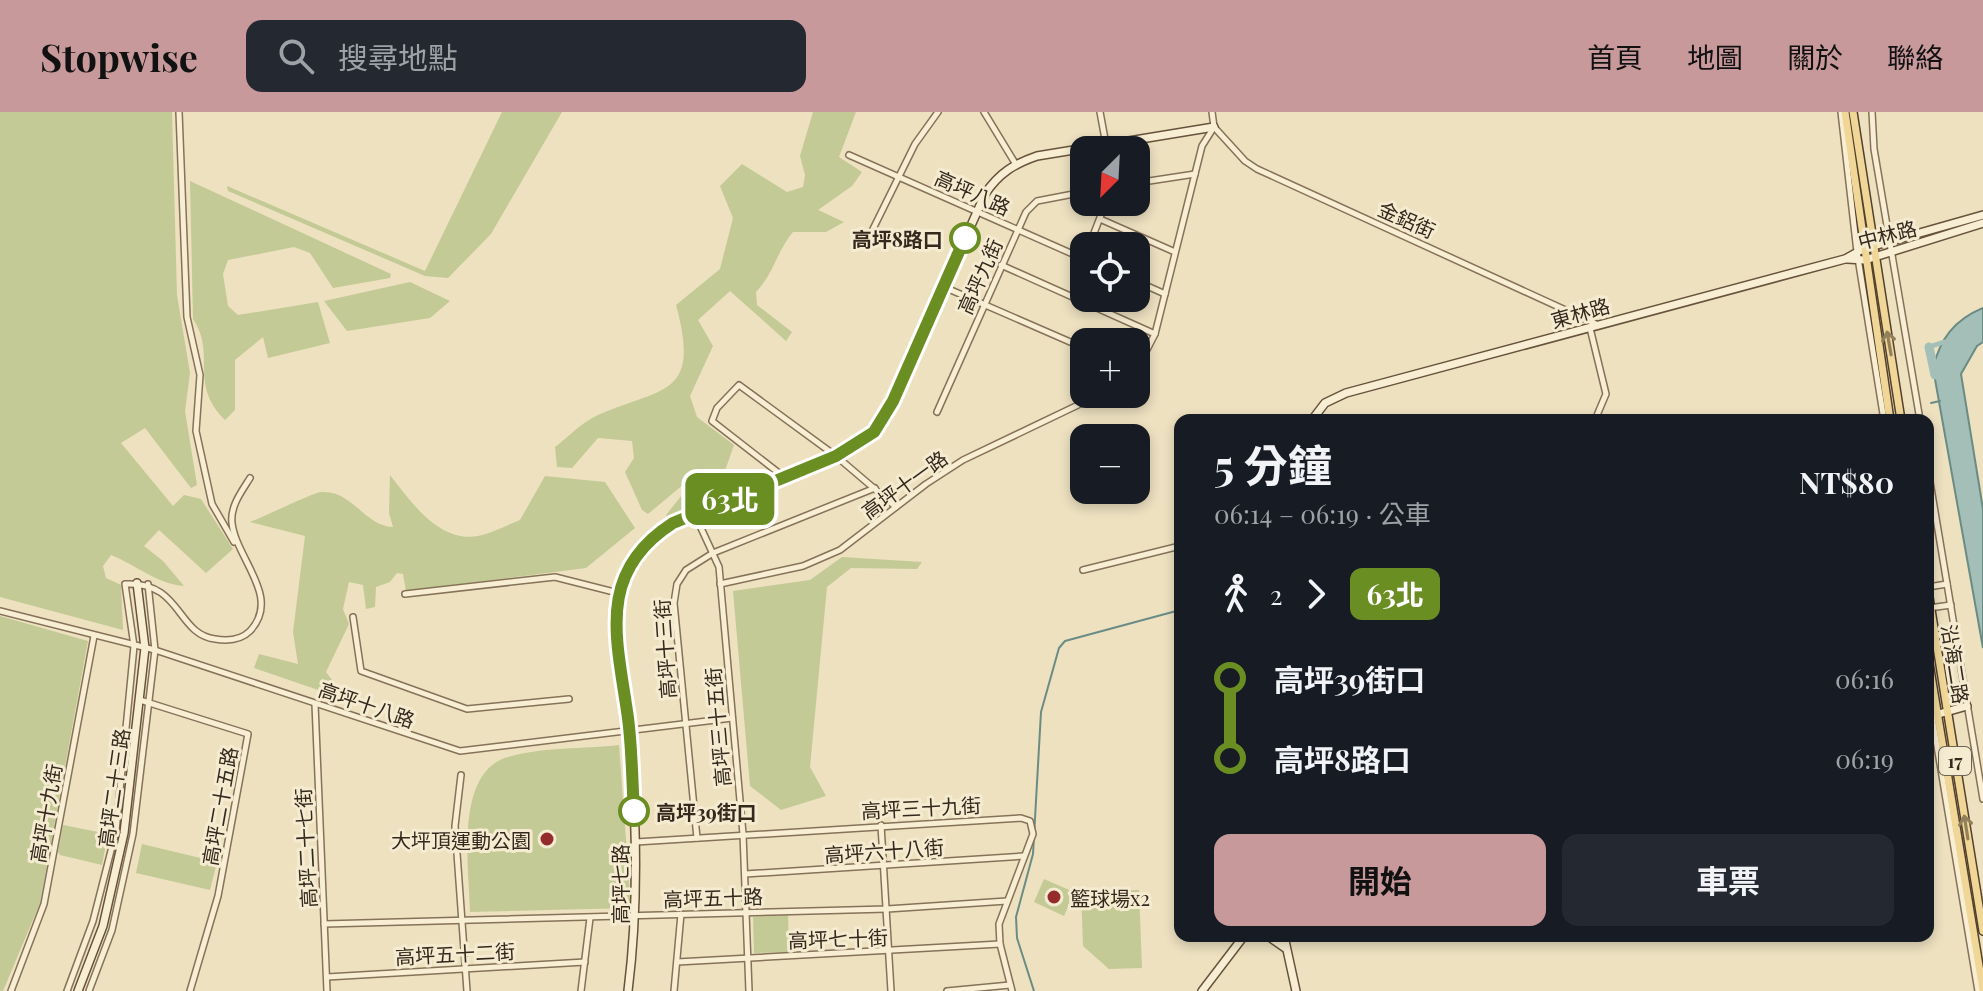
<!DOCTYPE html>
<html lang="zh-TW">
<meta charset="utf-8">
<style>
body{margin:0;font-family:"Playfair Display","Noto Sans TC",serif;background:#242831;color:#f1f3f6;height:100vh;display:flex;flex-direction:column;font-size:30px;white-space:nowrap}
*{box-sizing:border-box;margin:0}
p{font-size:26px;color:#9ea1a6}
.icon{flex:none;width:44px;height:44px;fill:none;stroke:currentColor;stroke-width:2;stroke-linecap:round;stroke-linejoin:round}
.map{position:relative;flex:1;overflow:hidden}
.side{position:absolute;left:1174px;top:302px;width:760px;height:528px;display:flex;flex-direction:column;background:#171b24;border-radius:16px;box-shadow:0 4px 12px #0003}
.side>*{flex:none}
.badge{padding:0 16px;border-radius:12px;font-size:28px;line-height:52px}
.needle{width:52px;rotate:204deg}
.tools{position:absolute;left:1070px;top:24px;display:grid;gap:16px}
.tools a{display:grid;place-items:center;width:80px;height:80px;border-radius:16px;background:#171b24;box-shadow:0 4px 12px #0003;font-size:40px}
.map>.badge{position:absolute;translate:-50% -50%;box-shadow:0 0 0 4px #fff}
.legs{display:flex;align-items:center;gap:12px;height:88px;padding:0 40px;font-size:26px}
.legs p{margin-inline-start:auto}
.headline{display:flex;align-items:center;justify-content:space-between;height:136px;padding:0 40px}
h1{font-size:44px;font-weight:700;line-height:60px}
.primary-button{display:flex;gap:16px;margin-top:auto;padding:16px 40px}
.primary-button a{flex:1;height:92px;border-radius:16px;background:#c7999a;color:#111;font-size:32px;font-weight:700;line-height:92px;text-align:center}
.primary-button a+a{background:#242831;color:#f1f3f6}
ul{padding:0 40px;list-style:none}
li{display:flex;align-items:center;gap:28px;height:80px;font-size:30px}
li i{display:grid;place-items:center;width:12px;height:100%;margin:0 10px;background:currentColor}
li i::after{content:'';width:20px;height:20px;margin:-10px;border:6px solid;border-radius:50%;background:#171b24}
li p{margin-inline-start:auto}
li:first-child i{background:linear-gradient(#0000 50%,currentColor 0)}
li:last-child i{background:linear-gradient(currentColor 50%,#0000 0)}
header{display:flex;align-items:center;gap:48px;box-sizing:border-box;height:112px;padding:0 40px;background:#c7999a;color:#111}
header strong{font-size:38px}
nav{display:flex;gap:44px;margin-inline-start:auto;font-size:28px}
.search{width:560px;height:72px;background:#242831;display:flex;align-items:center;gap:20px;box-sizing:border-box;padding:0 28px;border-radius:16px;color:#9ea1a6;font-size:30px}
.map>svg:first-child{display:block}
.green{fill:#c3ca95}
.water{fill:#a3bfb7;stroke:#6a8c85;stroke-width:2}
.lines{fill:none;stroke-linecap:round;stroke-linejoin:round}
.stream{stroke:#6a8c85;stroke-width:2}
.canal{stroke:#a3bfb7;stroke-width:5}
.river{stroke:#a3bfb7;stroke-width:9}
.street-casing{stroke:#857259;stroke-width:8}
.secondary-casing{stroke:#67533c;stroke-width:10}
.primary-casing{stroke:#53402d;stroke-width:10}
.street{stroke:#f8eed3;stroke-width:5}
.secondary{stroke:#f8eed3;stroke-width:7}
.primary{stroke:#f0d798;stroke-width:7}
.oneway{stroke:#92805a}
.line-1-casing{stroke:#fff;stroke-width:18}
.line-1{stroke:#6b8e23;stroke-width:12}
.stop-1-dot{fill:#fff;stroke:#6b8e23;stroke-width:4}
.poi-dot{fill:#932c2a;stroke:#f4ebd0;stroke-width:3}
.labels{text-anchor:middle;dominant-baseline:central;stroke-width:6;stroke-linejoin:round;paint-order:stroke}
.shield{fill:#f4ebd0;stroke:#6e6353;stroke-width:2}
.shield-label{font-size:18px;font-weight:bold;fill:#35291d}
.street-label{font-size:20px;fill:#35291d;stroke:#f4ebd0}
.stop-label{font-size:20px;font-weight:bold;fill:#35291d;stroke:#f4ebd0;text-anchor:end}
.poi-label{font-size:20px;fill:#35291d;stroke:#f4ebd0;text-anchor:end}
</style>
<header>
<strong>Stopwise</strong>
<div class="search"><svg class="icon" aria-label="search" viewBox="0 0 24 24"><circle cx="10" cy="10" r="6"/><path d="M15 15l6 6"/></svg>搜尋地點</div>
<nav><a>首頁</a><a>地圖</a><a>關於</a><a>聯絡</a></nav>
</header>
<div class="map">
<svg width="1983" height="879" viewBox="0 0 1983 879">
<rect width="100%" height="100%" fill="#ede1c0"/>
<g class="green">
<path d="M 0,0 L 172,0 L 177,183 L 190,261 L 185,299 L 197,373 L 191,376 L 145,316 L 121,331 L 173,394 L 184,383 L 201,387 L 233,437 L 206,461 L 159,418 L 144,434 L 163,449 L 184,474 C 157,472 136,453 111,443 L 103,454 L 106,466 L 121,473 L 123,518 L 0,485 Z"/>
<polygon points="502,0 562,0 491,122 448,166 425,164 228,79 227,74 425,159"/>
<path d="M 813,0 L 856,0 L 839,45 L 862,60 L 852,74 L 818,98 L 844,110 L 826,120 L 793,120 C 777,139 773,163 756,180 L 757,193 L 792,220 L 786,229 L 730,179 L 698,208 L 713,234 L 690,284 L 697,305 L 734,333 L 720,373 L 670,406 L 666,403 L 682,383 L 684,372 L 648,402 L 642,398 L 625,360 L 634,346 L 632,329 L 598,326 L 572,356 L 557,355 L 555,335 C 567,326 580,312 594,305 C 660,274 702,288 676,193 L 720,157 L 733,106 L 720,74 L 742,52 L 787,80 L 803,75 L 805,63 L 800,44 Z"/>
<path d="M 190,69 L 391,162 L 390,166 L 333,176 L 310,141 L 294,135 L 228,148 L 223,162 L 228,194 L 238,203 L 318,190 L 330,231 L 268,246 L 263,225 L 235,248 L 235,298 L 225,308 C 188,271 217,243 193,207 Z"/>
<polygon points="410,170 450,189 430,206 347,219 324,189"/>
<path d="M 390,363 C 411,390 439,431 478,424 C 492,421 507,413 520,408 L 545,364 L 605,370 L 635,416 L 586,456 L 406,479 L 403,462 L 397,461 L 390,470 L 376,475 L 375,495 L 366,497 L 363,473 L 349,470 L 343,497 L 349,512 L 326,560 L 335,572 L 324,580 L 254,556 L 259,542 L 298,552 L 293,520 L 305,424 L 250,410 C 264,405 312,381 321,380 C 353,378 364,414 393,415 L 389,401 Z"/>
<polygon points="842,445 922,450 917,457 851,456 827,475 810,655 826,684 781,698 750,674 733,479 810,468"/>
<polygon points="0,504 88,529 40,791 3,879 0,879"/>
<path d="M 619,633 L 631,796 L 470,800 C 469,756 454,660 508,645 C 542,635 584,637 619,633 Z"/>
<polygon points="63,713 108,722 102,753 60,743 58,740"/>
<polygon points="142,732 217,750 210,778 136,761"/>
<polygon points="1044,767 1074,780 1064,804 1034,790"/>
<polygon points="1139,778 1142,856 1109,857 1083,834 1081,780"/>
<polygon points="788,803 789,840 754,841 753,805"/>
</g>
<path class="water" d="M 1983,196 L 1983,230 L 1977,234 L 1961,262 L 1983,397 L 1983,536 L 1933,256 C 1940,227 1954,208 1983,196 Z"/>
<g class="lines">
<g class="stream">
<polyline points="1931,291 1940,289"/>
<polyline points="1869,308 1879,305"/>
<polyline points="1034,879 1017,826 1016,805 1033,742 1041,600 1059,536 1065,529 1180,498"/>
</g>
<polyline class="canal" points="1929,235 1944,230"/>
<polyline class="river" points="1929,235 1935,263"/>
<defs>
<g id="street">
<polyline points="179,0 187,205 200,263 196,319 212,392 234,430"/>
<polyline points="984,0 1015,51"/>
<polyline points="1100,0 1107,38"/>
<polyline points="1841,0 1857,140 1884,308"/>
<polyline points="1872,0 1874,37 1920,308"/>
<polyline points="1214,15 1245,49 1257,57 1596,212"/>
<polyline points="849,43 1084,147"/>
<polyline points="1136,71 1195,62"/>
<polyline points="1100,107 1175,140"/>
<polyline points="873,117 915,32 938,0"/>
<polyline points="1089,134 1106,90"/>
<polyline points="1001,153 1155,222"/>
<polyline points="1136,169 1165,182"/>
<polyline points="944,175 1084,236"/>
<polyline points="1590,216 1606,282 1595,308"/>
<polyline points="1136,259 1155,222 1202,34 1214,15 1212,0"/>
<polyline points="937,300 1026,100 1037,89 1084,80"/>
<polyline points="1928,358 1983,687"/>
<polyline points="784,365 712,309 717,296 739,273 836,344 896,395"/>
<polyline points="695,403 719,455 743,722 749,879"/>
<polyline points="1083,458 1180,434"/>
<polyline points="720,472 803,454 840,438 926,372 963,348 1101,282"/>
<polyline points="1928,475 1947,472"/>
<polyline points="405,482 555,465 618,481"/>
<polyline points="1929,496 1951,493"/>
<polyline points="0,499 155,538 460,639 732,606"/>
<polyline points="353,505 361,559 467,597 569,587"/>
<polyline points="1928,580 1978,879"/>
<polyline points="140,588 248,622 218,784 190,879"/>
<polyline points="315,592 327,879"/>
<polyline points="461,663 455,714 467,879"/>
<polyline points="881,713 891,879"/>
<polyline points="697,726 674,491 677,472 686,458 713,441 875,376"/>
<polyline points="636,730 1021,706 1030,709 1033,722 999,812 1000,832 1012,879"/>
<polyline points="745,762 1024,744"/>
<polyline points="324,812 887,797 1007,789"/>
<polyline points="677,850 1000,832"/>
<polyline points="327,865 585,850"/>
<polyline points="11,879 44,792 94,524"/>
<path d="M 67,879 L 93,809 L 116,719 L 134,534 L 125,472 C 182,469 176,522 215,527 C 227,529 241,528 250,519 C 282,485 236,447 232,411 C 230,394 242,379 250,366"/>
<polyline points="89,879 112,818 133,722 155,538 148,472"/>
<polyline points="581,879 590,806"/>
<polyline points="674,879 681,802"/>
<polyline points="947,879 1010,873"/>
</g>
<g id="secondary">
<polyline points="1847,147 1865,148 1983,111"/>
<polyline points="1312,308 1325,291 1346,281 1845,147 1863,137 1983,103"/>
<polyline points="1928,605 1967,594"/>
<polyline points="1268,824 1285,836"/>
<polyline points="1284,824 1296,879"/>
<polyline points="78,879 103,814 124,721 145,536 137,471"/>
<path d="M 628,879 C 639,792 637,706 629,619 C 625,575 606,523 618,480 C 627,448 646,428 673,411 L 836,344 C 864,330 878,316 893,289 L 985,82 C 999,61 1014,52 1037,44 L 1214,15"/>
<polyline points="1202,879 1244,824"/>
</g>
<g id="primary">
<polyline points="1845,0 1890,308"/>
<polyline points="1853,0 1901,308"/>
<polyline points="1928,479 1983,819"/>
<polyline points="1928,545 1983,878"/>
</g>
</defs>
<use href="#street" class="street-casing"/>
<use href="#secondary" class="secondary-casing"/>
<use href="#primary" class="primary-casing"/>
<use href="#street" class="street"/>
<use href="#secondary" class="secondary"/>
<use href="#primary" class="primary"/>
</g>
<defs><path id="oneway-shaft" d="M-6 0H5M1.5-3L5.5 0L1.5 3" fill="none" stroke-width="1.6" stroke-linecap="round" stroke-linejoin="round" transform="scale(2)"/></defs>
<g class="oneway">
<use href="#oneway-shaft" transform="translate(1889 231) rotate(-100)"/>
<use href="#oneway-shaft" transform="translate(1966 715) rotate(-99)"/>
</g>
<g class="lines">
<defs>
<path id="line-1" d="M 634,699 C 632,668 632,636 628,606 C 617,527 595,461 673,411 L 836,344 L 874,320 L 893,289 L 965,126"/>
</defs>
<use href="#line-1" class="line-1-casing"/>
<use href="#line-1" class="line-1"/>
</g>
<g class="stop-1-dot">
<circle cx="965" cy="126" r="14"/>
<circle cx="634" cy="699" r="14"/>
</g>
<g class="poi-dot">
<circle cx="547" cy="727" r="8"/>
<circle cx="1054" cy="785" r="8"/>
</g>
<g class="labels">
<rect class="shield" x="1939" y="635" width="32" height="28" rx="6"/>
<g class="shield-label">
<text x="1955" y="649">17</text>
</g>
<g class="street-label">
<text transform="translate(973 80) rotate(24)">高坪八路</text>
<text transform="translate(1407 107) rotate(24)">金鋁街</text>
<text transform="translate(1887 122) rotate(-14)">中林路</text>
<text transform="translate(979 164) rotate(-66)">高坪九街</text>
<text transform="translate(1580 200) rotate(-16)">東林路</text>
<text transform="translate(904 372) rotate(-36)">高坪十一路</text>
<text transform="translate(664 537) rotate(-94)">高坪十三街</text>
<text transform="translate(1956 552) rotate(81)">沿海二路</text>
<text transform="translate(367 592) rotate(19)">高坪十八路</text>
<text transform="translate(717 615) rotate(-95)">高坪三十五街</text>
<text transform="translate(113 676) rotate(-82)">高坪二十三路</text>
<text transform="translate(219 694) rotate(-80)">高坪二十五路</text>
<text transform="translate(921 695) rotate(-3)">高坪三十九街</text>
<text transform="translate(45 701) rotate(-80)">高坪十九街</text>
<text transform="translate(305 736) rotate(-93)">高坪二十七街</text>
<text transform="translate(884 738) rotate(-4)">高坪六十八街</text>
<text transform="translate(619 772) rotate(-90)">高坪七路</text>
<text transform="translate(713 785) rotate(-2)">高坪五十路</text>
<text transform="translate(838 826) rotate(-2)">高坪七十街</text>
<text transform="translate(455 841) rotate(-3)">高坪五十二街</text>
</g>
<g class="stop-label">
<text x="943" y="126">高坪8路口</text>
<text x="656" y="699" text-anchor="start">高坪39街口</text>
</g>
<g class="poi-label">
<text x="531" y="727">大坪頂運動公園</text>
<text x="1070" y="785" text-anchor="start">籃球場x2</text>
</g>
</g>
</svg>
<div class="tools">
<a><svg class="needle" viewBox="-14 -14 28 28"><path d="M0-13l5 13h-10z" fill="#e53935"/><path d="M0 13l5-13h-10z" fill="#9ea1a6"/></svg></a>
<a><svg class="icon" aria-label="locate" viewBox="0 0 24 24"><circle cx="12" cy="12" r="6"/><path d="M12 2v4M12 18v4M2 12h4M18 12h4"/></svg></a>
<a>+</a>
<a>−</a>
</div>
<b class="badge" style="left:730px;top:387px;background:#6b8e23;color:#fff">63北</b>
<section class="side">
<div class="headline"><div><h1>5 分鐘</h1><p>06:14 – 06:19 · 公車</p></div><b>NT$80</b></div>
<div class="legs"><svg class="icon" aria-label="walk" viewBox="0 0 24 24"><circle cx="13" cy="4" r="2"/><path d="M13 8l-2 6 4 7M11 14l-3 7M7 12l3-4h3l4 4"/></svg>2<svg class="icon" aria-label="forward" viewBox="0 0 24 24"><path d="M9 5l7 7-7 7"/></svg><b class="badge" style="background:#6b8e23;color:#fff">63北</b></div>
<ul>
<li><i style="color:#6b8e23"></i><b>高坪39街口</b><p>06:16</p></li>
<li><i style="color:#6b8e23"></i><b>高坪8路口</b><p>06:19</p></li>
</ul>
<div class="primary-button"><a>開始</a><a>車票</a></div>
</section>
</div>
